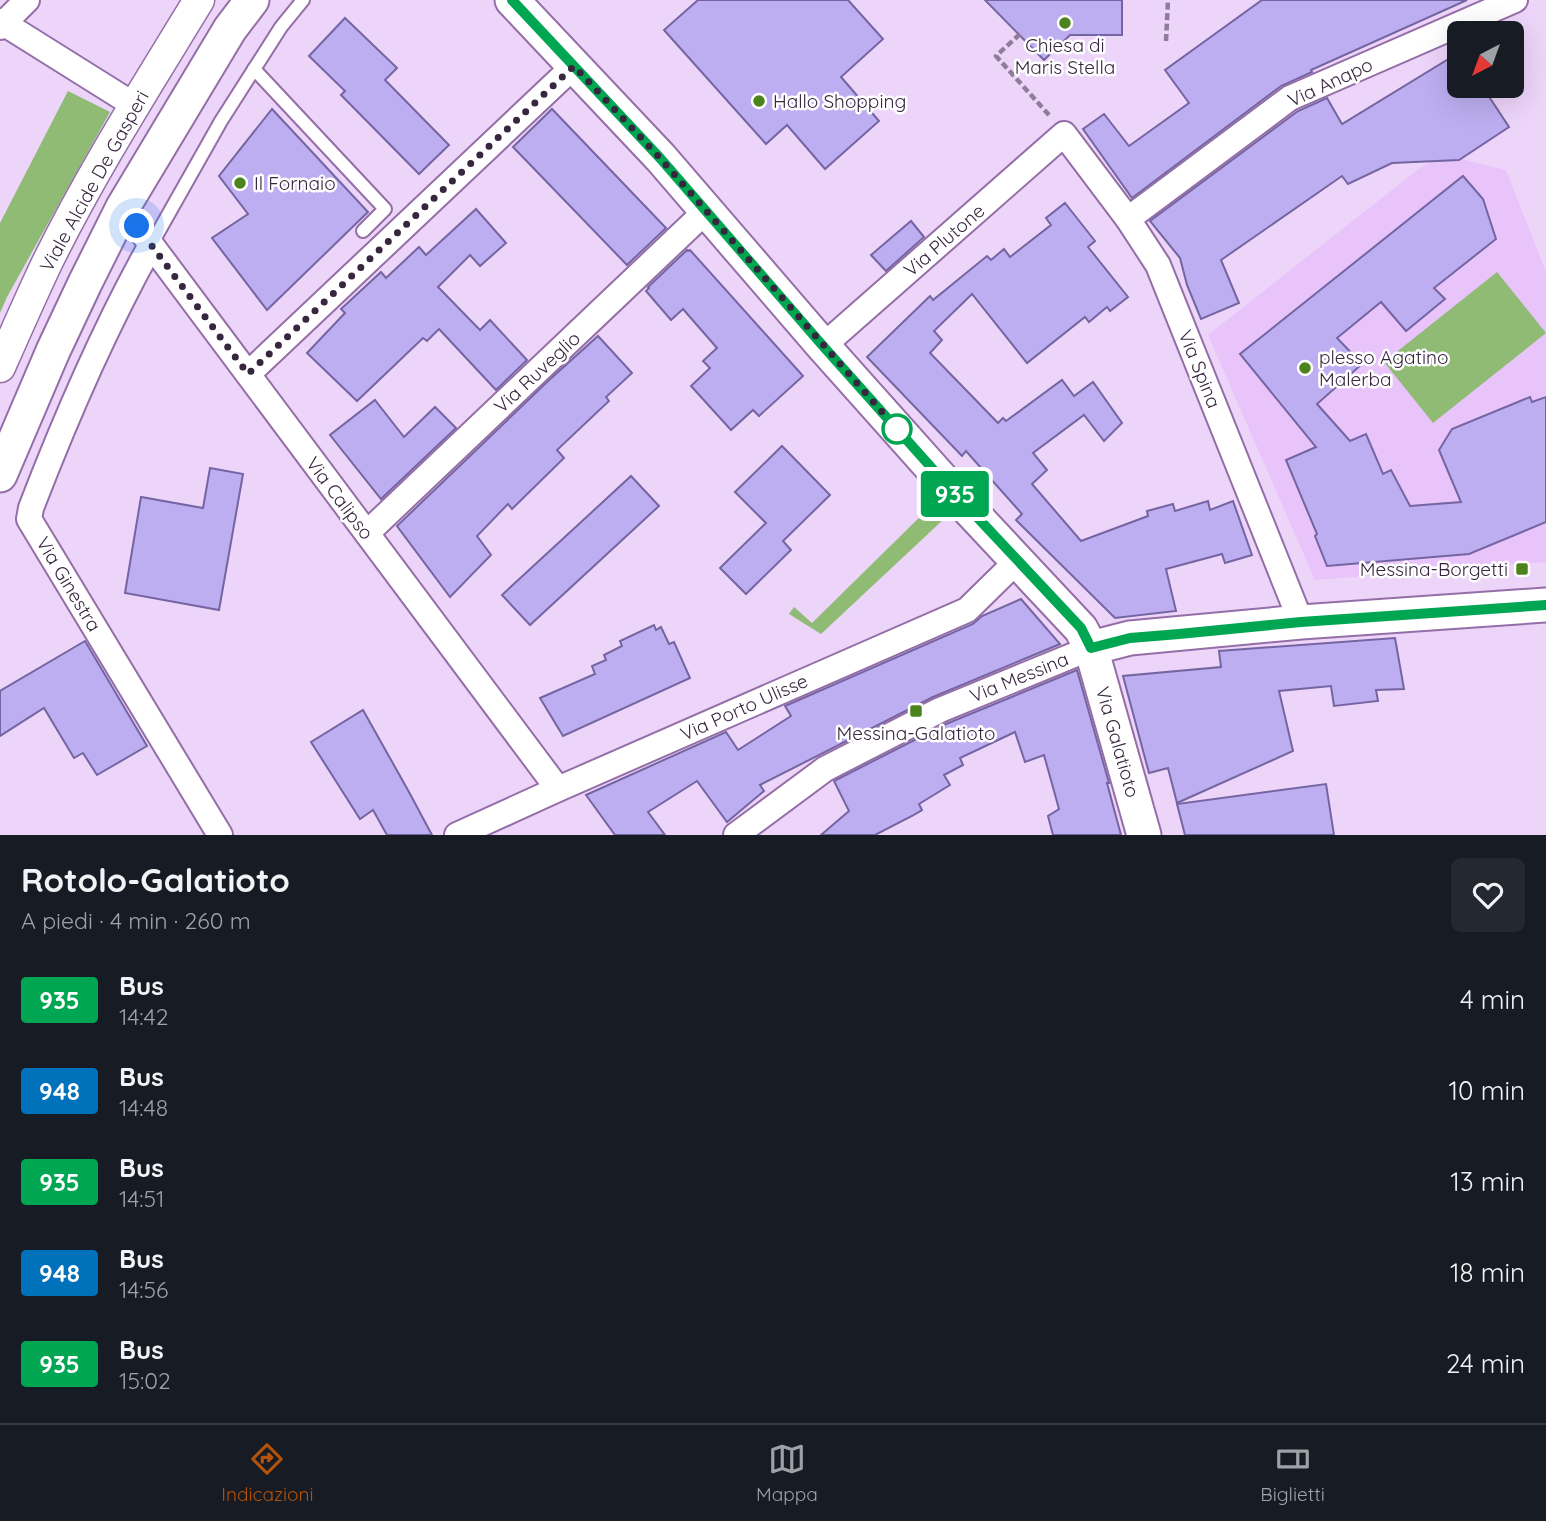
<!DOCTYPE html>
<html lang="it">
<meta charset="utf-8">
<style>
body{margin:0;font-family:Quicksand,sans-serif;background:#242831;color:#f1f3f6;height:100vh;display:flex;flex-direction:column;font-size:26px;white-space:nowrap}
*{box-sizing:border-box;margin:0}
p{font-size:23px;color:#9ea1a6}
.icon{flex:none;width:38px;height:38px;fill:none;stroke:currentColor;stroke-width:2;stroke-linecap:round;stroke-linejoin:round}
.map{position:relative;height:835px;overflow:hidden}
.sheet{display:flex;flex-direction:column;background:#171b24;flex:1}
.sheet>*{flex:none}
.badge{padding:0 14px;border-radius:5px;font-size:24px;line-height:46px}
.needle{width:46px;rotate:221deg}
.buttons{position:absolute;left:1447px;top:21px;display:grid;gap:14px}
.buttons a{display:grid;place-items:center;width:77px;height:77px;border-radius:10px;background:#171b24;box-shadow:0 7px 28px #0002;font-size:35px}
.you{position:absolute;width:35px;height:35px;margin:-18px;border:5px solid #fff;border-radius:50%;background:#1a73e8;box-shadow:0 0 0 10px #1a73e833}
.map>.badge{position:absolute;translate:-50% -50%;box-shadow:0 0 0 4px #fff}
.round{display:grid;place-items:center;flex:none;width:74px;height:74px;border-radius:10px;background:#242831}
.head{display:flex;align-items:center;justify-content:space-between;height:119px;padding:0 21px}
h1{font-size:33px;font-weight:700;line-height:52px}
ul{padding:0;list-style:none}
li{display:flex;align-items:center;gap:21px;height:91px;padding:0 21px}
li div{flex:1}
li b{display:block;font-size:26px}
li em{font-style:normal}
li .badge{min-width:77px;font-weight:700;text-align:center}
.tabs{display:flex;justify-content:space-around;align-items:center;height:98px;border-top:2px solid #363941;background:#171b24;font-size:19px;color:#9ea1a6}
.tabs a{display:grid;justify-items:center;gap:4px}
.tabs .on{color:#b45309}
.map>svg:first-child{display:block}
.built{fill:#e8c4fa}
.green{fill:#8fbb74}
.building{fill:#bdaef1;stroke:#7465a2;stroke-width:2}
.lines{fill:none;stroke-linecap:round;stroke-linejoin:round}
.service-casing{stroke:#946ea7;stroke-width:16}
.minor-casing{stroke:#946ea7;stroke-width:28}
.tertiary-casing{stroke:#946ea7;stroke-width:33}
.secondary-casing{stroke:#946ea7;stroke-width:37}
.path{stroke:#907c9a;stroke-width:4.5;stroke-dasharray:7 3.5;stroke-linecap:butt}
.service{stroke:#fff;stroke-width:12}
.minor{stroke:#fff;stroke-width:24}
.tertiary{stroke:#fff;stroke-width:30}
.secondary{stroke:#fff;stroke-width:33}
.line-casing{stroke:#fff;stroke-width:16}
.line{stroke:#00a651;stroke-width:10}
.walk{stroke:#36263e;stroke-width:7;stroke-dasharray:0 12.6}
.poi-dot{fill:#4b831c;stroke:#fff;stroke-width:2.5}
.stop-dot{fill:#fff;stroke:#00a651;stroke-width:3.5}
.labels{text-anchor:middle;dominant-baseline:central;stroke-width:5;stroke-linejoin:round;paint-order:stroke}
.poi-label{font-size:19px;fill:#36263e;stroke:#fff;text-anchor:start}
.street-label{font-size:19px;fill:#36263e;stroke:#fff}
</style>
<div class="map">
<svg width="1546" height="835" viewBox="0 0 1546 835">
<rect width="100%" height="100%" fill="#edd4f9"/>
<polygon class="built" points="1441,154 1506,170 1546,272 1546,562 1315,580 1208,335 1416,171"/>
<g class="green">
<polygon points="68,91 110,112 7,297 0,313 0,223"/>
<polygon points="1497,272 1546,333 1433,423 1384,362"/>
<polygon points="931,506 945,518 821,634 789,614 794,607 812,623"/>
</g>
<g class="building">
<polygon points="698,0 848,0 883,39 841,77 879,121 825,169 787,125 766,144 664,30"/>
<polygon points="985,0 1122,0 1122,35 1070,35 1044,60"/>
<polygon points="1262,0 1467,0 1311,70 1312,72 1281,86 1132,198 1083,129 1104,114 1129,146 1189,103 1165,70"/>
<polygon points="345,18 397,68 385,80 449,145 419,174 341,95 345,91 309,56"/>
<polygon points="1460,52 1460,86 1482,86 1509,127 1459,160 1392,163 1348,184 1342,176 1221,260 1239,303 1201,319 1187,285 1180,258 1150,221 1298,111 1327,98 1342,124"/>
<polygon points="272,109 368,212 267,310 212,238 248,214 219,176"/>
<polygon points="552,109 666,228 627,265 513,147"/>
<polygon points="1463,176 1483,199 1496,239 1434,288 1445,299 1406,331 1381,302 1337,338 1362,364 1317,404 1350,441 1366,434 1383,474 1391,470 1410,506 1461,502 1439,450 1452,429 1530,397 1532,402 1546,397 1546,522 1469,554 1327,566 1315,536 1317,534 1286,460 1316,447 1240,354"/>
<polygon points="1065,203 1095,241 1088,247 1128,297 1110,311 1107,307 1089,322 1085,317 1027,363 972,294 934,331 942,340 930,353 998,423 1003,418 1006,421 1062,380 1074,396 1093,382 1122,423 1104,441 1084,415 1033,453 1047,470 1032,484 1081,541 1148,516 1147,511 1173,504 1175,511 1208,501 1210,510 1233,501 1252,555 1225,563 1222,554 1166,569 1176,611 1115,618 1016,520 1022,514 966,451 962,456 867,357 930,296 933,300 987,256 991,260 1004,249 1010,257 1051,225 1046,218"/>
<polygon points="476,209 506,243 480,266 470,255 438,287 480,330 490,320 527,360 496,390 439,329 427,341 423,338 357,401 307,353 345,313 341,309 381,272 386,278 419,247 426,255"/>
<polygon points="911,221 924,237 886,271 871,255"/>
<polygon points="687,250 688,251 690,250 803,376 759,416 753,410 731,430 691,386 710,368 703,361 717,348 683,309 671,320 646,291 649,288 648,287"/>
<polygon points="598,336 632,373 606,397 609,401 557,450 564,458 512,509 508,504 477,536 491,555 450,597 397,526 547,382"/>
<polygon points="375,400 404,437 435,407 456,428 381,499 330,435"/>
<polygon points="782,446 830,495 783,541 791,550 746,594 720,568 766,523 735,492"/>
<polygon points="210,468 243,474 219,610 125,593 141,497 203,508"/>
<polygon points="631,476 659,506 530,625 502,595"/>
<polygon points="1021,599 1060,644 933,697 760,785 764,791 727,822 697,781 648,812 665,835 615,835 586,795 726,732 738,750 791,716 785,706 973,624 982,616"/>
<polygon points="654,625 656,630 661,627 669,644 674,642 690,678 563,736 540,698 595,674 592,666 606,660 604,655 622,646 620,641"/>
<polygon points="1395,638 1404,689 1376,690 1378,701 1334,706 1331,686 1279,691 1293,751 1177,803 1168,768 1149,773 1123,676 1221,667 1219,651"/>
<polygon points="85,641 147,746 97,775 83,753 74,758 44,708 0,736 0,691"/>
<polygon points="1077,670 1109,783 1107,783 1121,835 1053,835 1048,816 1059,809 1044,755 1025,762 1015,732 960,758 963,765 944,775 950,785 919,804 922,810 912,816 875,835 821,835 849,811 834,781 946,724"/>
<polygon points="363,710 409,792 432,835 387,835 373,810 360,819 311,742"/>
<polygon points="1326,784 1334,835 1185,835 1177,804"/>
</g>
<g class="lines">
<defs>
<g id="service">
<polyline points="254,69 385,209 363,231"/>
<polyline points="151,245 221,121 281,27 303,0"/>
</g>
<g id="minor">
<polyline points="0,21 134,105"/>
<polyline points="0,27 27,0"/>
<polyline points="123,207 558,789"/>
<polyline points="1128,219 1290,98 1515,0"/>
<path d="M 151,245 C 104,329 66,417 31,508 L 29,519 L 220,835"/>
<polyline points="823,346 1064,134 1128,219 1158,265 1301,622"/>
<polyline points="248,374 574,66"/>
<polyline points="367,533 706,211"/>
<polyline points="457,835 558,789 967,610 1017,561"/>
<polyline points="736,835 825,769 940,710 1091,648"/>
</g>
<path id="tertiary" d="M 0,367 C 15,333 30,299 46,265 C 91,173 146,87 199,0"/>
<g id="secondary">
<polyline points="512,0 661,158 823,346 964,504 1081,629 1091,648 1144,835"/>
<polyline points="0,475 53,351 85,283 123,207 230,29 252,0"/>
<polyline points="1091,648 1130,638 1301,622 1546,605"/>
</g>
</defs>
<use href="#service" class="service-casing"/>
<use href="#minor" class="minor-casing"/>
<use href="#tertiary" class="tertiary-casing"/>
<use href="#secondary" class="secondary-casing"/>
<g class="path">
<polyline points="1020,34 996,56 1049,115"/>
<polyline points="1166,41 1168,0"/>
</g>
<use href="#service" class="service"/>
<use href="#minor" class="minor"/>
<use href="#tertiary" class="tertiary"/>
<use href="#secondary" class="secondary"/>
</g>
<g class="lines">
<defs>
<polyline id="line" points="512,0 660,158 823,346 946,484 1081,628 1091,648 1130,638 1179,634 1301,622 1546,605"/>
</defs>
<use href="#line" class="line-casing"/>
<use href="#line" class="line"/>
<polyline class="walk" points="137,226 248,374 574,66 660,158 897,429"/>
</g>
<g class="poi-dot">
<circle cx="1065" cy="23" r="7"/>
<circle cx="759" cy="101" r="7"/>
<circle cx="240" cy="183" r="7"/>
<circle cx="1305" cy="368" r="7"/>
<rect x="1515" y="562" width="14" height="14" rx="3.5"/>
<rect x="909" y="704" width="14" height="14" rx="3.5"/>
</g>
<circle class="stop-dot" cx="897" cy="429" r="14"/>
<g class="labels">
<g class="poi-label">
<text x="1065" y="45" text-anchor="middle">Chiesa di<tspan x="1065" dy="22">Maris Stella</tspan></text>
<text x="773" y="101">Hallo Shopping</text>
<text x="254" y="183">Il Fornaio</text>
<text x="1319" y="357">plesso Agatino<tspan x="1319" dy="22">Malerba</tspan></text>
<text x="1508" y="569" text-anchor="end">Messina-Borgetti</text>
<text x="916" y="733" text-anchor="middle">Messina-Galatioto</text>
</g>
<g class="street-label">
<text transform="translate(1330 82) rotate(-25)">Via Anapo</text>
<text transform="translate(94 181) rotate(-61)">Viale Alcide De Gasperi</text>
<text transform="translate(944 240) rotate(-41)">Via Plutone</text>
<text transform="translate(1200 369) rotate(68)">Via Spina</text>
<text transform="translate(537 372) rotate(-43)">Via Ruveglio</text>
<text transform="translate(340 498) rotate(53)">Via Calipso</text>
<text transform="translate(69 584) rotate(59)">Via Ginestra</text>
<text transform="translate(1019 677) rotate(-22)">Via Messina</text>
<text transform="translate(744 707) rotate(-24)">Via Porto Ulisse</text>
<text transform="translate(1118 742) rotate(74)">Via Galatioto</text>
</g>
</g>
</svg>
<div class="buttons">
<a><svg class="needle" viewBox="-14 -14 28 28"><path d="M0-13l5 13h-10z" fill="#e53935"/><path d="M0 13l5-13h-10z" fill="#9ea1a6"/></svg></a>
</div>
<div class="you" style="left:137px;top:226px"></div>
<b class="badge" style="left:955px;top:494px;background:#00a651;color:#fff">935</b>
</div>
<section class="sheet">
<div class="head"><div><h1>Rotolo-Galatioto</h1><p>A piedi · 4 min · 260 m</p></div><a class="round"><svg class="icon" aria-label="heart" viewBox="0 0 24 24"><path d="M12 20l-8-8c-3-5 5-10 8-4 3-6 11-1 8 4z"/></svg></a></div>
<ul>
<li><span class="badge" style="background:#00a651;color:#fff">935</span><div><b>Bus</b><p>14:42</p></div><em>4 min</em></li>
<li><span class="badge" style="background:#0072bc;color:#fff">948</span><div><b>Bus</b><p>14:48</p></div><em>10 min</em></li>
<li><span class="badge" style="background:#00a651;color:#fff">935</span><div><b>Bus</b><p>14:51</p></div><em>13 min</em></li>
<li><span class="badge" style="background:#0072bc;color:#fff">948</span><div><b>Bus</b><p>14:56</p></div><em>18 min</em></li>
<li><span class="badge" style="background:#00a651;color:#fff">935</span><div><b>Bus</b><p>15:02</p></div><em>24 min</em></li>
</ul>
</section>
<nav class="tabs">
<a class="on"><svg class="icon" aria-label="directions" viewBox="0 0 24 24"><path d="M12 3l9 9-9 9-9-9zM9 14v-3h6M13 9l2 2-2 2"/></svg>Indicazioni</a>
<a><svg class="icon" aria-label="map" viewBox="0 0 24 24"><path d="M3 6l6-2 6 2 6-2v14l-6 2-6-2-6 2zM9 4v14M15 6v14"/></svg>Mappa</a>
<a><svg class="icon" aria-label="tickets" viewBox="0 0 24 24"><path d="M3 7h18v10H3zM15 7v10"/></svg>Biglietti</a>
</nav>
